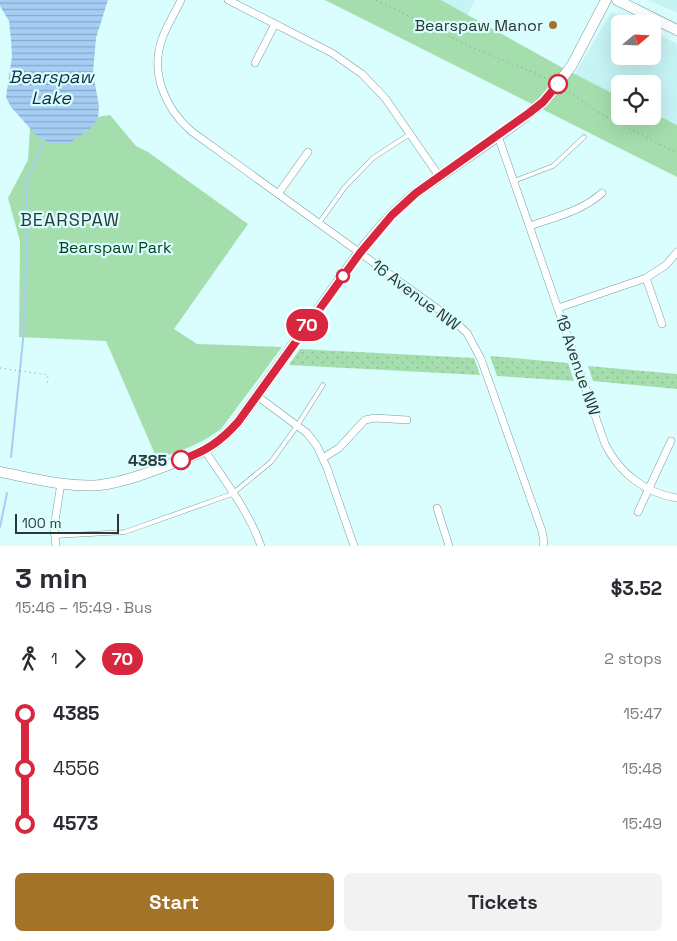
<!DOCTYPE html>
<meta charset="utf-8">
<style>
body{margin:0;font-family:"Space Grotesk",sans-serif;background:#f2f2f3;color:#2b2b33;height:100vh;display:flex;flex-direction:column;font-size:19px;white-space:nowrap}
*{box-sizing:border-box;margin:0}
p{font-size:16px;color:#7c7c81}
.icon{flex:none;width:28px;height:28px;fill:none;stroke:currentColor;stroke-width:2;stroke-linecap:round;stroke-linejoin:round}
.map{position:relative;height:546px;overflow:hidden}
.details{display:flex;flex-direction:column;background:#fff;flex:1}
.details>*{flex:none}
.badge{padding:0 10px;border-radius:16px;font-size:18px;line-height:32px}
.needle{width:32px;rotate:71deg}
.tools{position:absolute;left:611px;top:15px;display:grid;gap:10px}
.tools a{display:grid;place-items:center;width:50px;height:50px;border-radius:8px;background:#fff;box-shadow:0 5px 20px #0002;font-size:25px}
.scale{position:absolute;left:15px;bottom:12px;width:104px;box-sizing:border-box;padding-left:5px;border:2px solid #2a3838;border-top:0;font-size:14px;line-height:18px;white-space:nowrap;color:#2a3838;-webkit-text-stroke:4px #dafdfd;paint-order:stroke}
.map>.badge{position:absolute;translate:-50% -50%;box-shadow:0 0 0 2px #fff}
.legs{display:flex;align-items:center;gap:8px;height:55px;padding:0 15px;font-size:16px}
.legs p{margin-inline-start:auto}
.headline{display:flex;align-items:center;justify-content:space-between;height:85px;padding:0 15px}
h1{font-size:28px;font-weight:600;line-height:38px}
.action{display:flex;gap:10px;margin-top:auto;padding:10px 15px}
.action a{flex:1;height:58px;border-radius:8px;background:#a37328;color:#fff;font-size:20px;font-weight:600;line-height:58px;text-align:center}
.action a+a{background:#f2f2f3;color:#2b2b33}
ul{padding:0 15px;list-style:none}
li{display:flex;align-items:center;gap:18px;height:55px;font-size:19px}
li i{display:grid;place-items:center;width:8px;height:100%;margin:0 6px;background:currentColor}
li i::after{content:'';width:12px;height:12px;margin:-6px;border:4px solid;border-radius:50%;background:#fff}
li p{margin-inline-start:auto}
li:first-child i{background:linear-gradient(#0000 50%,currentColor 0)}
li:last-child i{background:linear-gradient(currentColor 50%,#0000 0)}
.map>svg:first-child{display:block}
.built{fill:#c6f3f4}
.grass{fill:url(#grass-dots)}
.park{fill:#a5dead}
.water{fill:url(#water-rules)}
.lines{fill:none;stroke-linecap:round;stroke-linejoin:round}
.stream{stroke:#a6cef4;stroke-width:2}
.lane-casing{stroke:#7a9b9c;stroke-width:5}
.street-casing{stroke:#7a9b9c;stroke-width:8}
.secondary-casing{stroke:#7a9b9c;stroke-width:11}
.path{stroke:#809999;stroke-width:1;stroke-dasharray:1 4;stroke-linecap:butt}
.lane{stroke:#fff;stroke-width:4}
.street{stroke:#fff;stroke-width:7}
.secondary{stroke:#fff;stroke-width:10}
.line-1-casing{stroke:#fff;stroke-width:11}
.line-1{stroke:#d7263d;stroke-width:8}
.poi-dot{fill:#a37328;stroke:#dafdfd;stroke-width:2}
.stop-1-dot{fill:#fff;stroke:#d7263d;stroke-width:2.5}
.labels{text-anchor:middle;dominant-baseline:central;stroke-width:4.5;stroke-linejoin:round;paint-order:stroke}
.poi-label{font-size:16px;fill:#2a3838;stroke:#dafdfd;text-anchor:end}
.park-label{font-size:16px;fill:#053e17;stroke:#dafdfd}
.street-label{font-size:16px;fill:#2a3838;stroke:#dafdfd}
.stop-label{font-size:16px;font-weight:bold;fill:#2a3838;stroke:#dafdfd;text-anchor:end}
.water-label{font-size:18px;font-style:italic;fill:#133049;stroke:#dafdfd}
.neighbourhood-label{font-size:18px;letter-spacing:1px;fill:#2a3838;stroke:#dafdfd}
</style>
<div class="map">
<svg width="677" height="546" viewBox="0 0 677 546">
<defs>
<pattern id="grass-dots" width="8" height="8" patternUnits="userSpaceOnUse" patternTransform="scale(1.25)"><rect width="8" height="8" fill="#a5dead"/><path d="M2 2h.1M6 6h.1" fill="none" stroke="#8ebf96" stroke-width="1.8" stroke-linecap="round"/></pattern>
<pattern id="water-rules" width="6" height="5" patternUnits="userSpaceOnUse" patternTransform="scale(1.25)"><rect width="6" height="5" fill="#a6cef4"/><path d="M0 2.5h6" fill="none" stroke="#87a8c7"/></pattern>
</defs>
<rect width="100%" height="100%" fill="#dafdfd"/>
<g class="built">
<polygon points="441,0 475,0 467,15"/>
<polygon points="648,0 677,0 677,13"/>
<polygon points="613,13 635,24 620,24 620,56 652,56 653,32 677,44 677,125 653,113 652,84 620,84 620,97 575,74 610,14"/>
</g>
<g class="grass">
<polygon points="300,349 474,358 480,375 289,365"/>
<polygon points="490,356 568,363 574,381 497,376"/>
<polygon points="588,366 677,374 677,389 593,381"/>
</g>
<g class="park">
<polygon points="325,0 441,0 561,67 620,97 620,116 652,116 653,113 677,125 677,177"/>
<path d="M 110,115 L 136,146 L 148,152 L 248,224 L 174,329 L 197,344 L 282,347 L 221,429 C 201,444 180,451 157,459 L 106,341 L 19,337 L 20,241 L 8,198 L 28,160 L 30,128 Z"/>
</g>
<polygon class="water" points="0,0 108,0 96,38 93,73 99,106 98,118 91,128 70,143 50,143 37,136 11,107 6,97 12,56 11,40 9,21 0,6"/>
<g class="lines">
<g class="stream">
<polyline points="11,457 23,340 27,248 27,183 44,139"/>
<polyline points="0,527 7,493"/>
</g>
<defs>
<g id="lane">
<polyline points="514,181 553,166 584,137"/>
<polyline points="319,223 345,187 373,158 410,134"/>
<polyline points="54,536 125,532 232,494 271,462 297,426 323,385"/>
</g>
<g id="street">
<path d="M 181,0 C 175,13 167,25 162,39 C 150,73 165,108 191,131 L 453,320 L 467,333 L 481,359 L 542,531 L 544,542 L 543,546"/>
<polyline points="228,0 332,53 362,74 385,98 439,176"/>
<polyline points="255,63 275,24"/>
<path d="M 498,136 L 605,444 C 619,472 644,493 677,498"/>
<polyline points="278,194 308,152"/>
<path d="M 530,226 C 555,217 582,211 602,193"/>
<polyline points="646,278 662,324"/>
<polyline points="558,308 646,278 666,265 677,252"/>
<polyline points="257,396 307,433 317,446 327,468 354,546"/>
<path d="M 205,451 C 225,481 249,512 261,546"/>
<polyline points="323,458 339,448 365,420 375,418 407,420"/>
<polyline points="437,508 449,546"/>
<polyline points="638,512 671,441"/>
<polyline points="56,546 54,528 61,483"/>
</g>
<g id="secondary">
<polyline points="617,0 677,30"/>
<path d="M 0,472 C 32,478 68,488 100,485 C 133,481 166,465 197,454 C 213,447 226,435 238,422 L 359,253 C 377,231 394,210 416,193 L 514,125 L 543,102 L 555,88 L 572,65 L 606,0"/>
</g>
</defs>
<use href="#lane" class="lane-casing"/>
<use href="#street" class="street-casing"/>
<use href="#secondary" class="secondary-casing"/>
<g class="path">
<polyline points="376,0 469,46 551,80"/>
<polyline points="565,89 598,112 677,153"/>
<polyline points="0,368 48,375 47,384"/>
</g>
<use href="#lane" class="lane"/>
<use href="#street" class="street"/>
<use href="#secondary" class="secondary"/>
</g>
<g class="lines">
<defs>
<path id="line-1" d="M 181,460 C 206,451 220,442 238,422 L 360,253 L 392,215 L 416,193 L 529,113 L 543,102 L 558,84"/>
</defs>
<use href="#line-1" class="line-1-casing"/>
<use href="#line-1" class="line-1"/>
</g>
<circle class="poi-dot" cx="553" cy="25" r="5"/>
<g class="stop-1-dot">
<circle cx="558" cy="84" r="9"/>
<circle cx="343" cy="276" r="6"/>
<circle cx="181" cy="460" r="9"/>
</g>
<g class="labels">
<g class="poi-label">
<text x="543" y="25">Bearspaw Manor</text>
</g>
<g class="park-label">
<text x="115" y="247">Bearspaw Park</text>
</g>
<g class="street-label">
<text transform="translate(416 295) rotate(37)">16 Avenue NW</text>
<text transform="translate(578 365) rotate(71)">18 Avenue NW</text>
</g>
<g class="stop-label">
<text x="167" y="460">4385</text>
</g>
<g class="water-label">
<text x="51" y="76">Bearspaw<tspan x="51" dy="21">Lake</tspan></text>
</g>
<g class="neighbourhood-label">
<text x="70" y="219">BEARSPAW</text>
</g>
</g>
</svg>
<div class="tools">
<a><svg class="needle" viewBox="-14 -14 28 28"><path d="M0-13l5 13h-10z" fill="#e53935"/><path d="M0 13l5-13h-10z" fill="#7c7c81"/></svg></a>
<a><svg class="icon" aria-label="locate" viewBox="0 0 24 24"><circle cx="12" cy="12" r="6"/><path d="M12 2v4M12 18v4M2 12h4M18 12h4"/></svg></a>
</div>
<div class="scale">100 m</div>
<b class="badge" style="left:307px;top:325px;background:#d7263d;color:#fff">70</b>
</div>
<section class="details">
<div class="headline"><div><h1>3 min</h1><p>15:46 – 15:49 · Bus</p></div><b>$3.52</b></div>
<div class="legs"><svg class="icon" aria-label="walk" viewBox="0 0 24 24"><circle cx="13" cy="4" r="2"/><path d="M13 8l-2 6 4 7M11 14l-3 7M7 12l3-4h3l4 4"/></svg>1<svg class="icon" aria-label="forward" viewBox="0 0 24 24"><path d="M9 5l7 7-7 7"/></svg><b class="badge" style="background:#d7263d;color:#fff">70</b><p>2 stops</p></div>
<ul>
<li><i style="color:#d7263d"></i><b>4385</b><p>15:47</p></li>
<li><i style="color:#d7263d"></i><span>4556</span><p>15:48</p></li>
<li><i style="color:#d7263d"></i><b>4573</b><p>15:49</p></li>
</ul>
<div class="action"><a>Start</a><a>Tickets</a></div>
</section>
